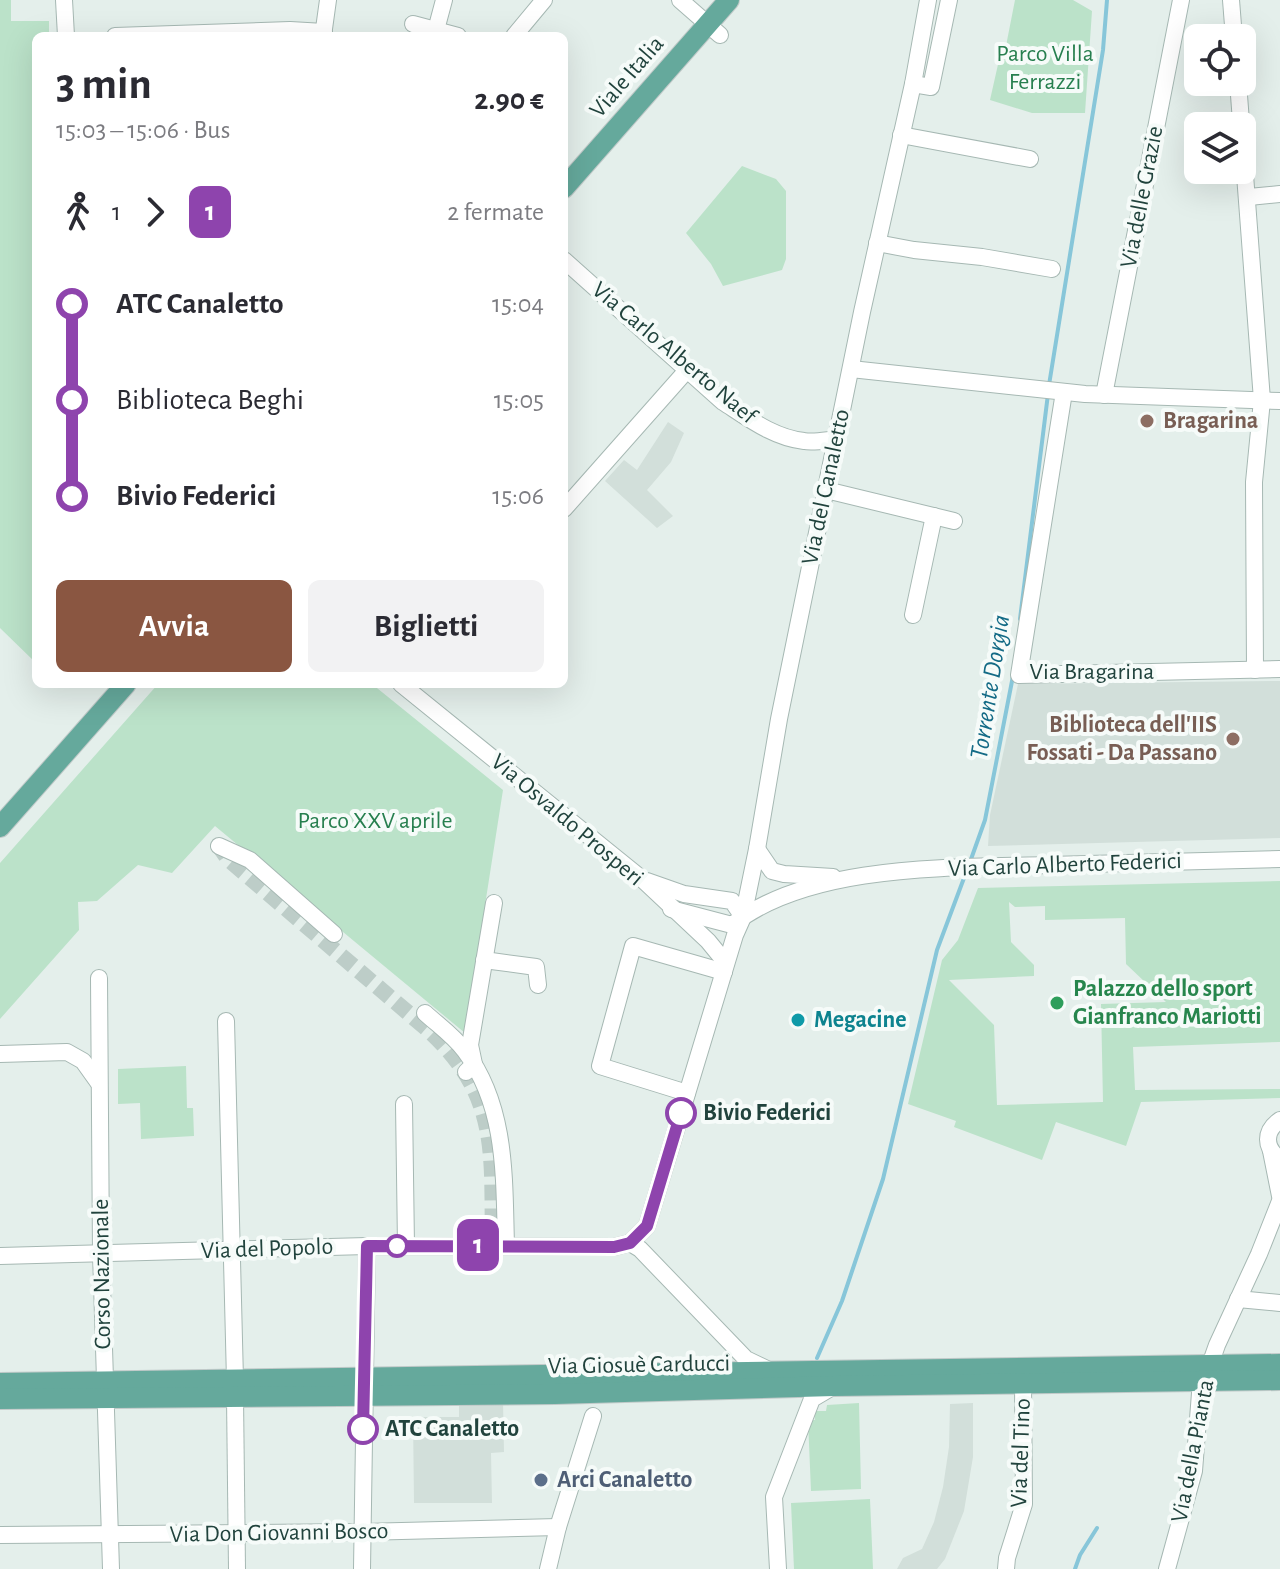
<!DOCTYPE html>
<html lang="it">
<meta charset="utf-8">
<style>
body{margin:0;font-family:"Alegreya Sans",sans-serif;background:#f2f2f3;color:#2b2b33;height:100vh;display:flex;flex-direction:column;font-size:30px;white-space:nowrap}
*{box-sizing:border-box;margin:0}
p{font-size:26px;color:#7c7c81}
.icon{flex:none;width:44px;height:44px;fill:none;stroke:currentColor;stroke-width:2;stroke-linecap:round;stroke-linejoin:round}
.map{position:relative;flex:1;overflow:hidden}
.panel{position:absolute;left:32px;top:32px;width:536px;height:656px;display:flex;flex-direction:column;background:#fff;border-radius:12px;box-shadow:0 8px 32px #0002}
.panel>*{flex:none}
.badge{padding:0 16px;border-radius:12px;font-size:28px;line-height:52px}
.buttons{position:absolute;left:1184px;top:24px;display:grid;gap:16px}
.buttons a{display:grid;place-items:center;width:72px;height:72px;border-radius:12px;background:#fff;box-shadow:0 8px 32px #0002;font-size:40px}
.map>.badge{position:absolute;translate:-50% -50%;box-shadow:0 0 0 4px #fff}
.legs{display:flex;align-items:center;gap:12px;height:88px;padding:0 24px;font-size:26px}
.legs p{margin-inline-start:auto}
.summary{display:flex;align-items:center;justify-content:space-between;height:136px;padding:0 24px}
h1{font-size:44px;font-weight:700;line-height:60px}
.cta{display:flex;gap:16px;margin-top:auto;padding:16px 24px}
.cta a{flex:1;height:92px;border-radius:12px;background:#8a5641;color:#fff;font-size:32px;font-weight:700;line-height:92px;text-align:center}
.cta a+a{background:#f2f2f3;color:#2b2b33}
ul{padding:0 24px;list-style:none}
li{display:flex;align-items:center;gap:28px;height:96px;font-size:30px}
li i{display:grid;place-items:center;width:12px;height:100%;margin:0 10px;background:currentColor}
li i::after{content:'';width:20px;height:20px;margin:-10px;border:6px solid;border-radius:50%;background:#fff}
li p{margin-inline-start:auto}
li:first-child i{background:linear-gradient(#0000 50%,currentColor 0)}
li:last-child i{background:linear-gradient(currentColor 50%,#0000 0)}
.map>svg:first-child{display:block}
.built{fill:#d2dfda}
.green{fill:#bbe2c9;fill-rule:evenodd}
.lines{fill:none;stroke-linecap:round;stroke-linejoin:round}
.stream{stroke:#87c6d9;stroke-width:4}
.minor-tunnel{stroke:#bdcdc8;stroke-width:16;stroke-dasharray:16 8;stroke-linecap:butt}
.minor-casing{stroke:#a6b8b3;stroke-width:18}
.major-casing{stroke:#c1cac9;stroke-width:22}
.minor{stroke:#fff;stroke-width:16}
.major{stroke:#65a99c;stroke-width:20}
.line-1-casing{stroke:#fff;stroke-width:18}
.line-1{stroke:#8e44ad;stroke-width:12}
.education-dot{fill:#8d6e63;stroke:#f6fbf9;stroke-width:3}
.leisure-dot{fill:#2e9e5b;stroke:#f6fbf9;stroke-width:3}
.culture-dot{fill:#0f9aa8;stroke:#f6fbf9;stroke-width:3}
.stop-1-dot{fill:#fff;stroke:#8e44ad;stroke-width:4}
.service-dot{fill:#5c6f8a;stroke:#f6fbf9;stroke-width:3}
.labels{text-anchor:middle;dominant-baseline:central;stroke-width:8;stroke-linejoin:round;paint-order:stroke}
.park-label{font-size:24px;fill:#277f4f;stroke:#f6fbf9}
.street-label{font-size:24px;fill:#21433d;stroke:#f6fbf9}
.education-label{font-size:24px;font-weight:bold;fill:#785e54;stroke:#f6fbf9;text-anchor:start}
.leisure-label{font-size:24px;font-weight:bold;fill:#27864d;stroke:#f6fbf9;text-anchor:start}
.culture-label{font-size:24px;font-weight:bold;fill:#0d838f;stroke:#f6fbf9;text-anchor:start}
.stop-label{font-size:24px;font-weight:bold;fill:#21433d;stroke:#f6fbf9;text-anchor:start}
.service-label{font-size:24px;font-weight:bold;fill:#4e5e75;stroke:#f6fbf9;text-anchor:start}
.water-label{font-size:26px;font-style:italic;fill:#146b86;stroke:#f6fbf9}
</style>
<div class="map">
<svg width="1280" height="1569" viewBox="0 0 1280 1569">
<rect width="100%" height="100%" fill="#e4efeb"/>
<g class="built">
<polygon points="668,422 684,433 671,462 647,490 673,516 657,528 605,481 624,460 637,470"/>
<polygon points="1280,681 1280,838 988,846 990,815 1018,684"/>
<polygon points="503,1402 504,1452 491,1453 492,1503 414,1503 413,1417 459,1417 459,1403"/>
<polygon points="973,1403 973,1457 964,1511 945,1559 937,1569 897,1569 903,1558 922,1549 934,1522 943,1487 949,1447 950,1404"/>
</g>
<g class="green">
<polygon points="0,0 11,0 11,21 49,21 49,36 36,36 36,663 0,628"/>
<polygon points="1015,0 1073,0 1092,11 1085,113 1032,113 990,100 999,60 1004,56"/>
<polygon points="742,166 776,179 786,191 786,259 782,270 723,286 711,264 686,233"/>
<polygon points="158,684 372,684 503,790 465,1033 215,826 172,873 138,865 97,901 78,902 79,930 0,1019 0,863"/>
<path d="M 1280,881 L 1280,1042 L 1133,1047 L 1135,1090 L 1280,1089 L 1280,1098 L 1141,1102 L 1126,1146 L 1056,1122 L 1042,1160 L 954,1127 L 956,1121 L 908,1104 L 942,960 L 958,940 L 978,888 ZM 1009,902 L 1015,907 L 1045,906 L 1045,920 L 1125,918 L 1126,964 L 1166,1002 L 1101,1004 L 1103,1102 L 997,1105 L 994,1025 L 949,980 L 1034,976 L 1034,965 L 1011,942 Z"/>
<polygon points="186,1066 187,1108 193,1108 194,1136 141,1139 140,1103 118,1104 118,1069"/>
<polygon points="859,1403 861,1489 811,1491 808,1420 815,1420 814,1411 826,1411 827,1405"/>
<polygon points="870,1499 873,1569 794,1569 791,1503"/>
</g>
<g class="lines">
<g class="stream">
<polyline points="1049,385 1103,50 1107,0"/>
<polyline points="1020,619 1048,394"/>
<polyline points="970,862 985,820 1013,676"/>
<polyline points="817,1358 842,1301 883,1179 937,950 967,870"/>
<polyline points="1075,1569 1080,1555 1097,1528"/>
</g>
<path class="minor-tunnel" d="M 217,849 L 219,846 L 228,859 L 427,1029 C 501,1096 491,1154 493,1245"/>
<defs>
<g id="minor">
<polyline points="64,0 66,36"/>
<polyline points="680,0 720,35"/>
<polyline points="1231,0 1234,38"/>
<polyline points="413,24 458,36"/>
<polyline points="436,30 444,0"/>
<polyline points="115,36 290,30 324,32"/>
<polyline points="323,36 328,0"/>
<polyline points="514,36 544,0"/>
<polyline points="1238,82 1262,400 1254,482 1255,670"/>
<polyline points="913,84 931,87 949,0"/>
<polyline points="901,135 1030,159"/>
<polyline points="1249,197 1280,194"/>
<polyline points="877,243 914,250 982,257 1052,269"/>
<path d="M 564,260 L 723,402 C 748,418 774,438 804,441 C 814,443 826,440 836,439"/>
<polyline points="851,369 1085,394 1280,401"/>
<polyline points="1064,392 1019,675 1280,669"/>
<polyline points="1104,395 1181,0"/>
<polyline points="826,490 954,521"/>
<polyline points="564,509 688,369"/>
<polyline points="913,615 934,516"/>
<polyline points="401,684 642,879 708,941 726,963"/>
<polyline points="219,846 250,860 334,934"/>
<polyline points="757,849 772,871 784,874 833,877"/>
<polyline points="647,881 684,894 732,901 743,917"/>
<path d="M 671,909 L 732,925 C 810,863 953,868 1049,865 C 1126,863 1203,861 1280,859"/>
<polyline points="484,960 536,967 538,985"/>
<polyline points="99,978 101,1253 111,1569"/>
<path d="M 425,1013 C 438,1025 454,1036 465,1051 C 507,1107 504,1178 506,1245"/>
<polyline points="226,1021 235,1380"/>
<polyline points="0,1054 67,1052 83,1061 98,1082"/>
<polyline points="466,1072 474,1064 470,1045 494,903"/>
<polyline points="687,1093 600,1066 633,946 724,972"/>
<polyline points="404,1104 406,1246"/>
<path d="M 1280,1120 C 1264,1131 1264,1148 1280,1159"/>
<polyline points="1271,1151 1280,1196"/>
<polyline points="630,1243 647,1226 735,935 743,917 757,849 779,719 862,312 913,84 928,0"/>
<polyline points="630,1243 640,1249 746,1359 769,1370"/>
<polyline points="0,1256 367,1246 614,1247 630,1243"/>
<polyline points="1238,1299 1280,1303"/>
<polyline points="235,1397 237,1569"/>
<polyline points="0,1535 362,1532 558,1527"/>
<polyline points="362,1569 367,1246"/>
<polyline points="548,1569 558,1527 593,1416"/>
<polyline points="778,1569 774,1497 812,1399 834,1386"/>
<polyline points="1006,1569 1007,1558 1024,1504 1023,1383"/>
<polyline points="1167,1569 1194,1471 1200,1393 1217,1345 1259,1254 1280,1201"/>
</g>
<g id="major">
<polyline points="564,188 729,0"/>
<polyline points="0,827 126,684"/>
<polyline points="0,1383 1280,1364"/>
<polyline points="0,1399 555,1394 834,1386 1280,1380"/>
</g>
</defs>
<use href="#minor" class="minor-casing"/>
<use href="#major" class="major-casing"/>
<use href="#minor" class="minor"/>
<use href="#major" class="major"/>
</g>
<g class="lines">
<defs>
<polyline id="line-1" points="363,1429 367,1246 614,1247 630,1243 647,1226 681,1113"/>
</defs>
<use href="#line-1" class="line-1-casing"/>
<use href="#line-1" class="line-1"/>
</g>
<g class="education-dot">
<circle cx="1147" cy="421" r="8"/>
<circle cx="1233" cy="739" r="8"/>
</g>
<circle class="leisure-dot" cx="1057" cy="1003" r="8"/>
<circle class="culture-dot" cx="798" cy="1020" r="8"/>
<g class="stop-1-dot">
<circle cx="681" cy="1113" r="14"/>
<circle cx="397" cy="1246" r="10"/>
<circle cx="363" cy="1429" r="14"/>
</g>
<circle class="service-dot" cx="541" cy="1480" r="8"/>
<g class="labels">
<g class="park-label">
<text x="1045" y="54">Parco Villa<tspan x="1045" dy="28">Ferrazzi</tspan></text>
<text x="375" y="821">Parco XXV aprile</text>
</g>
<g class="street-label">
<text transform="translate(627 77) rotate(-49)">Viale Italia</text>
<text transform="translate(1142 197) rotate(-79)">Via delle Grazie</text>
<text transform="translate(674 353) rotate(40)">Via Carlo Alberto Naef</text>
<text transform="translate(826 487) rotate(-78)">Via del Canaletto</text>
<text x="1092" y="672">Via Bragarina</text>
<text transform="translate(567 820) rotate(40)">Via Osvaldo Prosperi</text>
<text transform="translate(1065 865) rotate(-2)">Via Carlo Alberto Federici</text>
<text transform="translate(267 1249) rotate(-2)">Via del Popolo</text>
<text transform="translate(102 1274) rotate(-91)">Corso Nazionale</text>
<text transform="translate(639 1365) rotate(-1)">Via Giosuè Carducci</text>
<text transform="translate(1193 1451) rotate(-79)">Via della Pianta</text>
<text transform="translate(1021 1453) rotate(-88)">Via del Tino</text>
<text transform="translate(279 1533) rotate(-1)">Via Don Giovanni Bosco</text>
</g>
<g class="education-label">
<text x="1163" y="421">Bragarina</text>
<text x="1217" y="725" text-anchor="end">Biblioteca dell'IIS<tspan x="1217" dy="28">Fossati - Da Passano</tspan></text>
</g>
<g class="leisure-label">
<text x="1073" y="989">Palazzo dello sport<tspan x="1073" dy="28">Gianfranco Mariotti</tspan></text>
</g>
<g class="culture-label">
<text x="814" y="1020">Megacine</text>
</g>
<g class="stop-label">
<text x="703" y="1113">Bivio Federici</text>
<text x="385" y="1429">ATC Canaletto</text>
</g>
<g class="service-label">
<text x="557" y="1480">Arci Canaletto</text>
</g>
<g class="water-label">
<text transform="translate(990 687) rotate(-81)">Torrente Dorgia</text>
</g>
</g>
</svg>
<div class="buttons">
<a><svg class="icon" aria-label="locate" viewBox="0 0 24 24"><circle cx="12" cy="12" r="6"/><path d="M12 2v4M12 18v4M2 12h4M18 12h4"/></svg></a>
<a><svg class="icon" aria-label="layers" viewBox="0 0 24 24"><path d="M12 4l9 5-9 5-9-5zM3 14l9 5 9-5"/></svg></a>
</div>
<b class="badge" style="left:478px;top:1245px;background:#8e44ad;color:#fff">1</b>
<section class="panel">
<div class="summary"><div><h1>3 min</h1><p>15:03 – 15:06 · Bus</p></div><b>2.90 €</b></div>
<div class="legs"><svg class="icon" aria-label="walk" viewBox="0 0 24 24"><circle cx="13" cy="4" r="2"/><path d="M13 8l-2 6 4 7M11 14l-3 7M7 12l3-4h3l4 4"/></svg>1<svg class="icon" aria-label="forward" viewBox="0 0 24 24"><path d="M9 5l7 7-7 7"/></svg><b class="badge" style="background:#8e44ad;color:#fff">1</b><p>2 fermate</p></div>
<ul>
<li><i style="color:#8e44ad"></i><b>ATC Canaletto</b><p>15:04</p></li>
<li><i style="color:#8e44ad"></i><span>Biblioteca Beghi</span><p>15:05</p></li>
<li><i style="color:#8e44ad"></i><b>Bivio Federici</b><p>15:06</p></li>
</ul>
<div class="cta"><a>Avvia</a><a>Biglietti</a></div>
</section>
</div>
